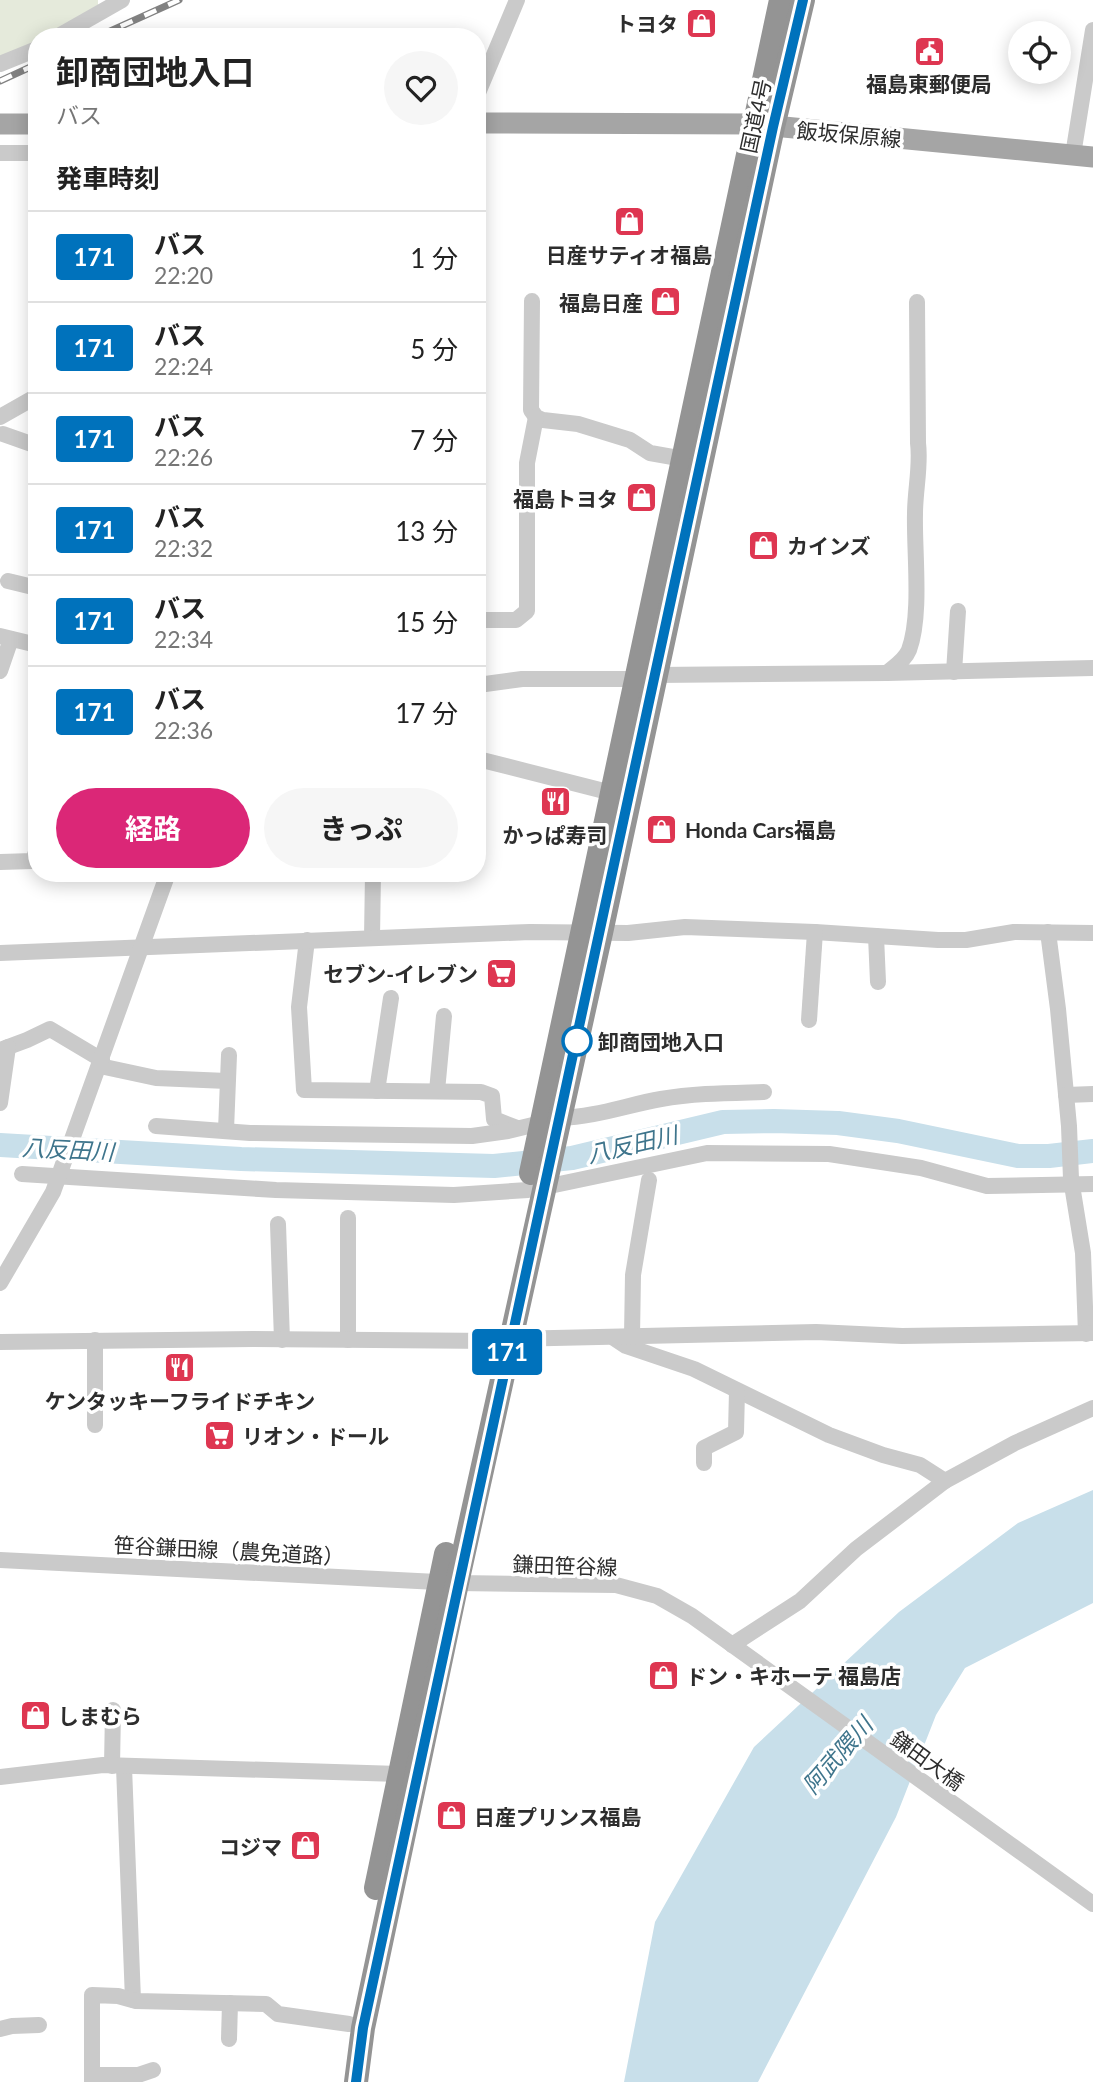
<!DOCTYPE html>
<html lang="ja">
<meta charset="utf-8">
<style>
body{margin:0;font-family:Lato,"Noto Sans JP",sans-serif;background:#f6f6f6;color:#222;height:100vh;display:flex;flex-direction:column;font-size:26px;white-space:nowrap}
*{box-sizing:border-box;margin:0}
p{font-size:23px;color:#767676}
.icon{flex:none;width:38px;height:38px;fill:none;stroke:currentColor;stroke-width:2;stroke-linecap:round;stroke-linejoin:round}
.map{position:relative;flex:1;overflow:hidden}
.panel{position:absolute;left:28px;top:28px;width:458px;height:854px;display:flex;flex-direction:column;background:#fff;border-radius:28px;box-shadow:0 4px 18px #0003}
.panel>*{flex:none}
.badge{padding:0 14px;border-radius:5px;font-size:24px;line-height:46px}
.controls{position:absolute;left:1008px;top:21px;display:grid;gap:14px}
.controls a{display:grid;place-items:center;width:63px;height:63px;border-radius:50%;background:#fff;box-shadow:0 4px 18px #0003;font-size:35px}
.map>.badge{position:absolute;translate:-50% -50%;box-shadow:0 0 0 4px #fff}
h2{padding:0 28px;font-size:26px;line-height:63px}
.round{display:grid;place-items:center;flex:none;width:74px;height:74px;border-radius:37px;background:#f6f6f6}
.headline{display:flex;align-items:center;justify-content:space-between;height:119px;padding:0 28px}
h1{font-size:33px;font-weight:700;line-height:52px}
.primary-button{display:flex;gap:14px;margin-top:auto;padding:14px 28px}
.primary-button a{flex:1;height:80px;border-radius:42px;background:#db2777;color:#fff;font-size:28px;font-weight:700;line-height:80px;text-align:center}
.primary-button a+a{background:#f6f6f6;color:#222}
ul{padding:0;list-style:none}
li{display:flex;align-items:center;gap:21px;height:91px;padding:0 28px;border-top:2px solid #e0e0e0}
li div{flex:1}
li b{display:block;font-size:26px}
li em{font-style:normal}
li .badge{min-width:77px;font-weight:700;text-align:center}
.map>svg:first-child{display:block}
.green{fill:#e5eadb}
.water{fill:#c8dfea}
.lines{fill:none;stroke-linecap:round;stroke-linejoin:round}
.river{stroke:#c8dfea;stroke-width:24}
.minor{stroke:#cacaca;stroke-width:16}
.major{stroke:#a5a5a5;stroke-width:21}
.highway{stroke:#949494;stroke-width:24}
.rail-casing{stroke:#828282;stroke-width:7}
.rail{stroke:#fff;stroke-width:4.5;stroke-dasharray:13;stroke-linecap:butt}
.line-casing{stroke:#fff;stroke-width:16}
.line{stroke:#0072bc;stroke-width:10}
.stop-dot{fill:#fff;stroke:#0072bc;stroke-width:3.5}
.labels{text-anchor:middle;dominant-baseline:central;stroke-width:7;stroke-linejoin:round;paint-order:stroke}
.poi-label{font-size:21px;font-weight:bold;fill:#2d2d2d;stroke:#fff;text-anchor:start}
.street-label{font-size:21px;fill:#2d2d2d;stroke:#fff}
.stop-label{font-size:21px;font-weight:bold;fill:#2d2d2d;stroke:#fff;text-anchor:start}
.water-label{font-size:23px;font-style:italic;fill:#3f758c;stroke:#fff}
</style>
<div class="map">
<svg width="1093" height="2082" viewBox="0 0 1093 2082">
<rect width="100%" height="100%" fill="#fff"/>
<polygon class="green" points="0,0 98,0 98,5 45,37 37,37 37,41 0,58"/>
<polygon class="water" points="1093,1490 1093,1603 965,1668 936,1715 896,1817 758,2082 624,2082 655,1922 754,1747 899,1612 1018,1523"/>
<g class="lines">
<polyline class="river" points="0,1145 241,1159 494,1166 572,1158 723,1122 774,1121 838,1123 898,1131 1018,1156 1049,1156 1093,1151"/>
<g class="minor">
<polyline points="57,37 122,0"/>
<polyline points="0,64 37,49"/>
<polyline points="478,93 517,0"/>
<polyline points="0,153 37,153"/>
<polyline points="1073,155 1093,30"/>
<polyline points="532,301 531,410 536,417 543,420 578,424 630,440 650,453 684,459"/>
<polyline points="0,417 37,396"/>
<polyline points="3,434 37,446"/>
<polyline points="8,581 37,588"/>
<polyline points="478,620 516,620 527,611 527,463 536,417"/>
<polyline points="0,636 37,645"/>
<polyline points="0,671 11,639"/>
<polyline points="954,672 958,611"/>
<path d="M 887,673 C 895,666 905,660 909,650 C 922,614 914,553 915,514 C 915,490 921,466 918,443 L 917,302"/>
<polyline points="655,675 887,673 1093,668"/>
<polyline points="478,685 522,679 636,679"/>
<polyline points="478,759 612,793"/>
<polyline points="0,862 33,861 37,849"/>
<polyline points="1048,932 1058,1009 1069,1126 1071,1179 1083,1253 1086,1334"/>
<polyline points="876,936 878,982"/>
<polyline points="372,938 373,873"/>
<polyline points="307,940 299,1007 304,1090 481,1092 492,1096 494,1119 517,1128"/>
<polyline points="0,953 530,932 628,933 685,927 815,932 938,940 966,940 1014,932 1093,933"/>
<polyline points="809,1020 815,932"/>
<polyline points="0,1050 27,1040 50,1029 102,1060"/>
<polyline points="100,1066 156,1078 227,1081"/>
<polyline points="377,1091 391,998"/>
<polyline points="437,1091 444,1016"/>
<polyline points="1066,1095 1093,1094"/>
<polyline points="0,1103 8,1047"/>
<path d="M 560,1118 C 595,1117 627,1105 661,1099 C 696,1093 730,1093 764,1092"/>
<polyline points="156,1126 250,1133 472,1136 508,1131 541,1123"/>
<polyline points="226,1130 229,1055"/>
<polyline points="22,1174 276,1190 454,1195 528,1190"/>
<polyline points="545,1187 707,1153 829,1154 921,1168 987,1186 1093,1184"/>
<polyline points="348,1218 348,1340"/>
<polyline points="278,1224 282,1340"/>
<polyline points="0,1283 53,1192 168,873"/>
<polyline points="632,1336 633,1275 649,1180"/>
<polyline points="614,1338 626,1346 694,1369 829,1435 883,1455 920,1465 945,1481"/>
<polyline points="510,1339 816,1332 902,1336 1093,1333"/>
<polyline points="0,1342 253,1339 494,1341"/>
<polyline points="95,1425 95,1340"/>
<polyline points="704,1463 704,1448 736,1432 737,1391"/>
<polyline points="0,1560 457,1583 616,1585 657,1596 692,1616 1093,1904"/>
<polyline points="732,1645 800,1601 856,1549 945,1481 1015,1443 1093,1408"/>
<polyline points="112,1766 113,1710"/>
<polyline points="124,1767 133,2000"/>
<polyline points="0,1777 103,1765 399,1774"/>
<polyline points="0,2029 12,2026 39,2025"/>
<polyline points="229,2039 230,2003"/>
<polyline points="92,2075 138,2075 153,2070"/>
<polyline points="92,2082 92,1995 118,1996 136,2001 266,2004 278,2014 349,2024"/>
</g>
<g class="major">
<polyline points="478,123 753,124 1093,157"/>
<polyline points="0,124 37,124"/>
</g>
<g class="highway">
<polyline points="531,1173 781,0"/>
<polyline points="376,1888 446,1554"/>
<polyline points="356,2082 363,2028 457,1583 601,933 773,127 803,0"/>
</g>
<defs>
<g id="rail">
<polyline points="97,37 179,0"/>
<polyline points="0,81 37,64"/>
</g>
</defs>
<use href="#rail" class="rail-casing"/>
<use href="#rail" class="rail"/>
</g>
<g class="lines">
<defs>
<path id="line" d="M 356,2082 L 363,2028 C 497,1394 637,761 773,127 L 803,0"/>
</defs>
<use href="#line" class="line-casing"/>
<use href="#line" class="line"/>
</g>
<defs>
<symbol id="shop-square" viewBox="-11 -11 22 22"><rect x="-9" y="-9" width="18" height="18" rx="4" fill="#de3651" stroke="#fff"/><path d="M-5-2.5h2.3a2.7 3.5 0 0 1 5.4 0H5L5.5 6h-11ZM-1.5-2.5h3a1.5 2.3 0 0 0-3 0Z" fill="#fff"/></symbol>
<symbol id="civic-square" viewBox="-11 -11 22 22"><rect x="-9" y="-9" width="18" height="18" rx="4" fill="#de3651" stroke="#fff"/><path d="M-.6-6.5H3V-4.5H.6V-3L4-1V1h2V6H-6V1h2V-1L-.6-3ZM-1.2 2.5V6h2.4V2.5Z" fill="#fff"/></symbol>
<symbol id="restaurant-square" viewBox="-11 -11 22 22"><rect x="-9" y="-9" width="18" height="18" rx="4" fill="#de3651" stroke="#fff"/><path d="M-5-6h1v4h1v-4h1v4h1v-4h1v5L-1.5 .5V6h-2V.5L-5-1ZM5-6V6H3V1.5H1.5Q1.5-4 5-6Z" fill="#fff"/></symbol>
<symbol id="supermarket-square" viewBox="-11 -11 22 22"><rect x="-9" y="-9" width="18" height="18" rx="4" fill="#de3651" stroke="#fff"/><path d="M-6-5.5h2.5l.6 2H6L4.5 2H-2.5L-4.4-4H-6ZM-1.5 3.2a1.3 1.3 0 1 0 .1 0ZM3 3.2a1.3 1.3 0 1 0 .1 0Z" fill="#fff"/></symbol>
</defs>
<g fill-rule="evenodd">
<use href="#shop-square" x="684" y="6" width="35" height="35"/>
<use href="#civic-square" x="912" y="34" width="35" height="35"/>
<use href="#shop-square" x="612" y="204" width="35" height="35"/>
<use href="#shop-square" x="648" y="284" width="35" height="35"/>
<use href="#shop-square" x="624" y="480" width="35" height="35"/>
<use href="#shop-square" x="746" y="528" width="35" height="35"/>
<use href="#restaurant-square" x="538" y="784" width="35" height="35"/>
<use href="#shop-square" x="644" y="812" width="35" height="35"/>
<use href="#supermarket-square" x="484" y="956" width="35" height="35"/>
<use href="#restaurant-square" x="162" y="1350" width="35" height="35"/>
<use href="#supermarket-square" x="202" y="1418" width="35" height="35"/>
<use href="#shop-square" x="646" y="1658" width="35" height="35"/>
<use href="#shop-square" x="18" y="1698" width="35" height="35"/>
<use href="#shop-square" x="434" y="1798" width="35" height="35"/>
<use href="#shop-square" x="288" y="1828" width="35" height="35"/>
</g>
<circle class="stop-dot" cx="577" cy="1041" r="14"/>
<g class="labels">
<g class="poi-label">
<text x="678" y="23" text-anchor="end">トヨタ</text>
<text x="929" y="83" text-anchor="middle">福島東郵便局</text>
<text x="629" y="254" text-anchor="middle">日産サティオ福島</text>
<text x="643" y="302" text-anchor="end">福島日産</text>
<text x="618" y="498" text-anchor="end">福島トヨタ</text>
<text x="787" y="545">カインズ</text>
<text x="685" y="829">Honda Cars福島</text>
<text x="555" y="834" text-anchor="middle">かっぱ寿司</text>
<text x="478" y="973" text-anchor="end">セブン-イレブン</text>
<text x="180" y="1400" text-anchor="middle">ケンタッキーフライドチキン</text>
<text x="242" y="1435">リオン・ドール</text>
<text x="686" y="1675">ドン・キホーテ 福島店</text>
<text x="58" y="1715">しまむら</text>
<text x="474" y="1816">日産プリンス福島</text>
<text x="282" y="1846" text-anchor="end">コジマ</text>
</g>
<g class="street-label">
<text transform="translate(755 116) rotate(-78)">国道4号</text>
<text transform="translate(849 134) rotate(5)">飯坂保原線</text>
<text transform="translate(229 1550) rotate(3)">笹谷鎌田線（農免道路）</text>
<text transform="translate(565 1565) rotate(2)">鎌田笹谷線</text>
<text transform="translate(928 1760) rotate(36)">鎌田大橋</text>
</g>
<g class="stop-label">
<text x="598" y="1041">卸商団地入口</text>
</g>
<g class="water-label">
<text transform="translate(632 1144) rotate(-13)">八反田川</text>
<text transform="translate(68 1149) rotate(3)">八反田川</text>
<text transform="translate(837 1755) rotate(-49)">阿武隈川</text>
</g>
</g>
</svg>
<div class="controls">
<a><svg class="icon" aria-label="locate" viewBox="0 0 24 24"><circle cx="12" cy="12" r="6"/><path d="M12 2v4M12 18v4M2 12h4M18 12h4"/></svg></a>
</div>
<b class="badge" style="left:507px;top:1352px;background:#0072bc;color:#fff">171</b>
<section class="panel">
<div class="headline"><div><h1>卸商団地入口</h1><p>バス</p></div><a class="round"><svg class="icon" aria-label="heart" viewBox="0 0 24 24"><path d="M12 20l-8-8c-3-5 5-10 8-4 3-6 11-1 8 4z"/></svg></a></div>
<h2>発車時刻</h2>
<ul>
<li><span class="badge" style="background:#0072bc;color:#fff">171</span><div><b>バス</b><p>22:20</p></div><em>1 分</em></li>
<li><span class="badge" style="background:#0072bc;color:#fff">171</span><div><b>バス</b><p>22:24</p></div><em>5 分</em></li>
<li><span class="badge" style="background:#0072bc;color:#fff">171</span><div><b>バス</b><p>22:26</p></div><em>7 分</em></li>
<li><span class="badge" style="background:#0072bc;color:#fff">171</span><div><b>バス</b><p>22:32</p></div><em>13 分</em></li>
<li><span class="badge" style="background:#0072bc;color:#fff">171</span><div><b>バス</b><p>22:34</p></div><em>15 分</em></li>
<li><span class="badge" style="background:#0072bc;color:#fff">171</span><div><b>バス</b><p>22:36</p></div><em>17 分</em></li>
</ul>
<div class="primary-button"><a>経路</a><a>きっぷ</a></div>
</section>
</div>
